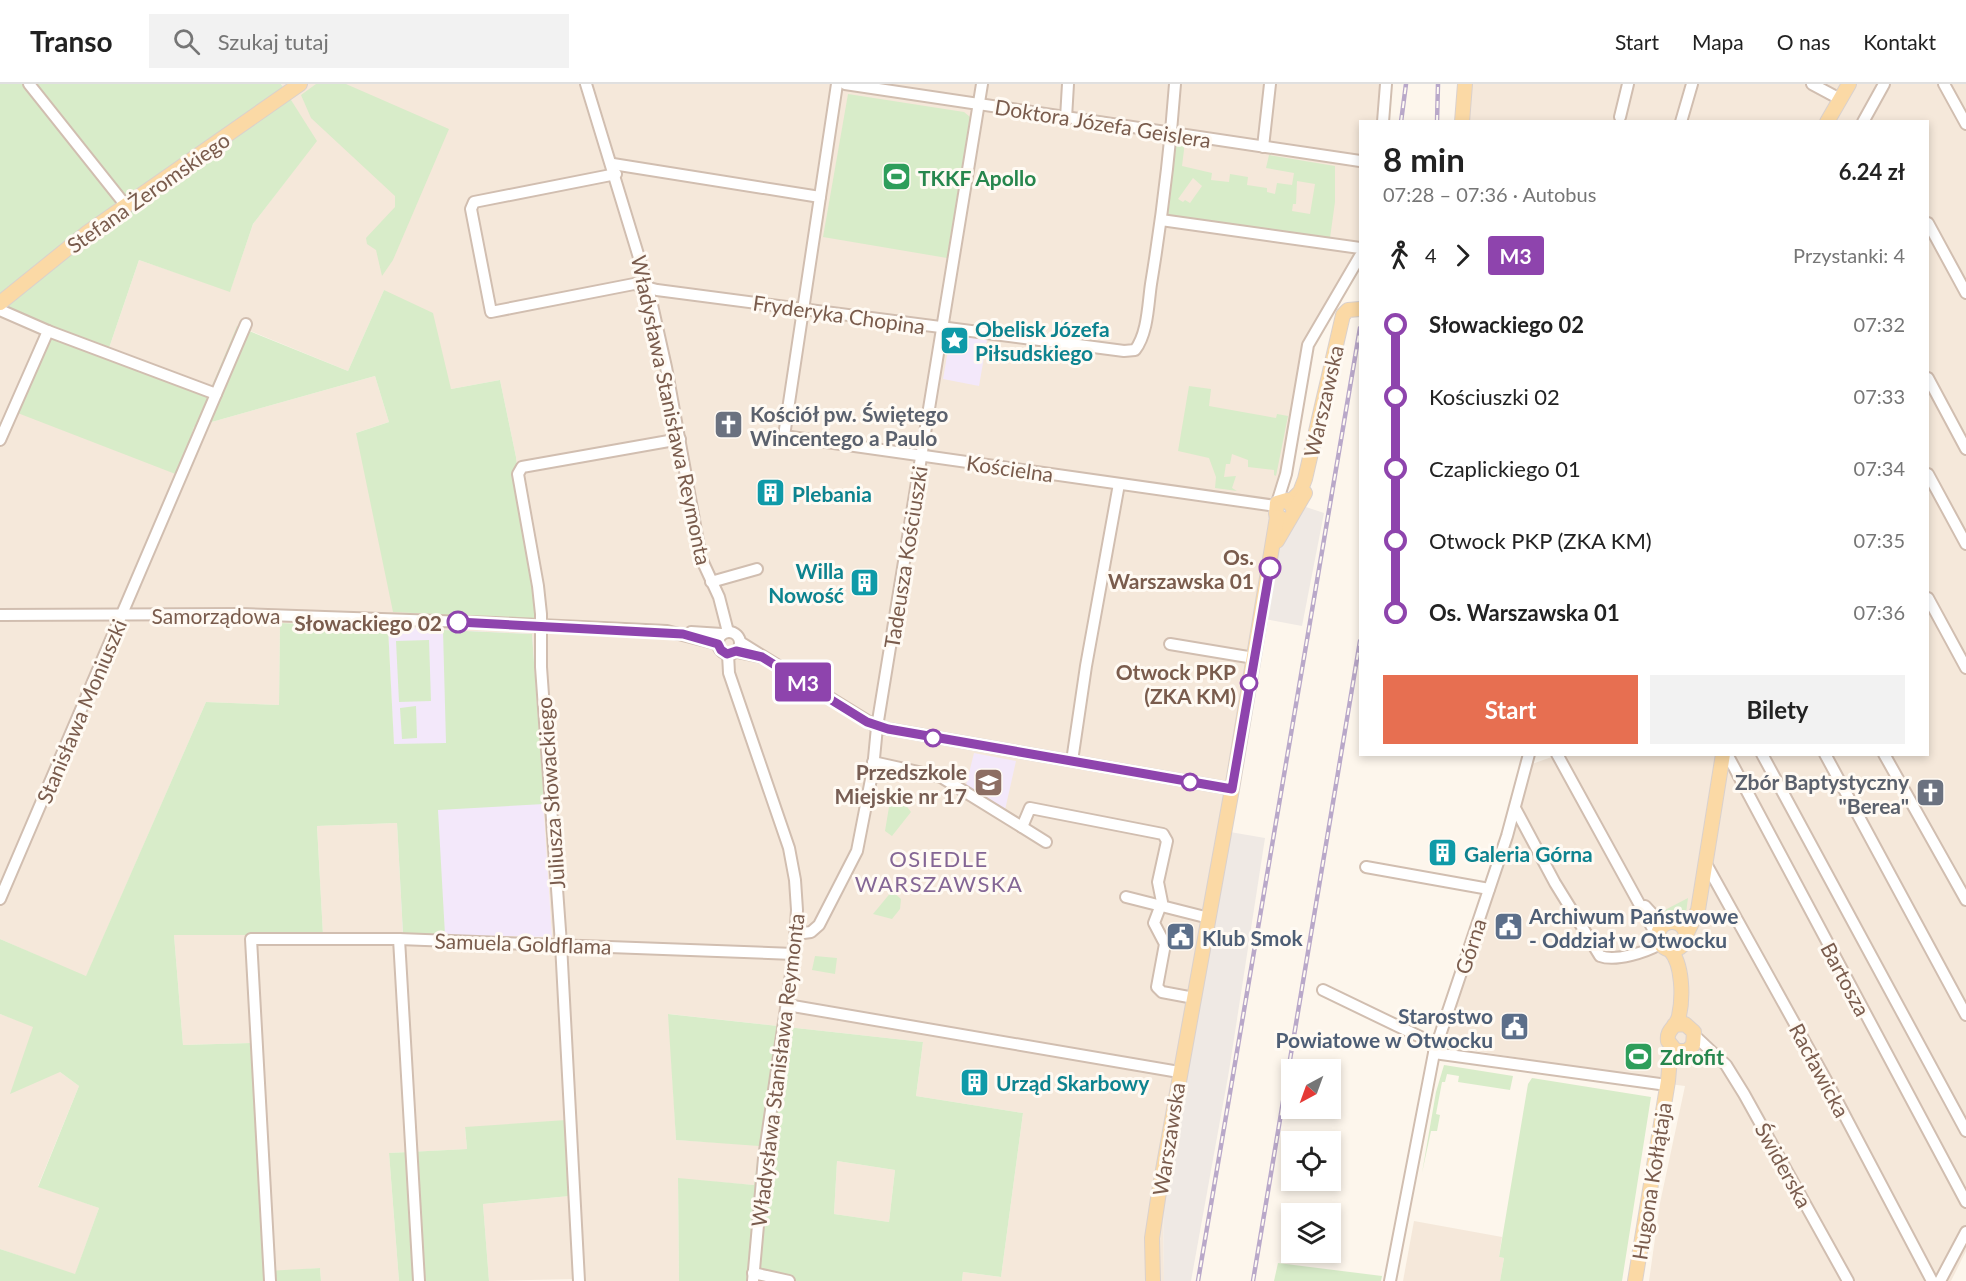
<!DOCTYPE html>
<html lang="pl">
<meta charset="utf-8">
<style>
body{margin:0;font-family:Lato,sans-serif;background:#f2f2f2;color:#222;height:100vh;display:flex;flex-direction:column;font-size:22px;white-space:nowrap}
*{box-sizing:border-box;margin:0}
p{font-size:20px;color:#767676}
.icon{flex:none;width:33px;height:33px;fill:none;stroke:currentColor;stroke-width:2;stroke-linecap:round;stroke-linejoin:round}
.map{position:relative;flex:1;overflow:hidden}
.sheet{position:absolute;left:1359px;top:36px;width:570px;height:636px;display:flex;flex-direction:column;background:#fff;border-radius:0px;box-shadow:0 3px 9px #0003}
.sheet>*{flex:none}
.badge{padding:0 12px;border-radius:4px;font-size:21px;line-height:39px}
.needle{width:39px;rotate:221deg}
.controls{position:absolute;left:1281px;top:975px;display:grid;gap:12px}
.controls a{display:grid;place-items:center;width:60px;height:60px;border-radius:0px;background:#fff;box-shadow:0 3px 9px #0003;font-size:30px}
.map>.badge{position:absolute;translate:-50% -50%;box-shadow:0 0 0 3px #fff}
.legs{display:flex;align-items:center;gap:9px;height:66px;padding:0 24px;font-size:20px}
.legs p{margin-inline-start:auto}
.overview{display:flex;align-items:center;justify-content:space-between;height:102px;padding:0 24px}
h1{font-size:33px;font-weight:700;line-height:45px}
.action{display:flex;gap:12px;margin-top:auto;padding:12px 24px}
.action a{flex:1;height:69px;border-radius:0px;background:#e76f51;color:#fff;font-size:24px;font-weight:700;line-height:69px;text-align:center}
.action a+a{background:#f2f2f2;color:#222}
ul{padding:0 24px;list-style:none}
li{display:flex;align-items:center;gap:21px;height:72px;font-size:22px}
li i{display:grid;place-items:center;width:9px;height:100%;margin:0 8px;background:currentColor}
li i::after{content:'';width:15px;height:15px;margin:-8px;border:4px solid;border-radius:50%;background:#fff}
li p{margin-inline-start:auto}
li:first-child i{background:linear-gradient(#0000 50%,currentColor 0)}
li:last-child i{background:linear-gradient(currentColor 50%,#0000 0)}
header{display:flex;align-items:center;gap:36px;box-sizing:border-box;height:84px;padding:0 30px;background:#fff;border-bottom:2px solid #e0e0e0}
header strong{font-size:28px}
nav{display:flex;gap:33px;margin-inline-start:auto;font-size:21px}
.search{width:420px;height:54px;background:#f2f2f2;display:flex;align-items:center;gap:15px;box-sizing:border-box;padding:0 21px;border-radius:0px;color:#767676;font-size:22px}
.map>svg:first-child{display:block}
.residential{fill:#f5e8da}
.industrial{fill:#efe9e4}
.education{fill:#f3e8fa}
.green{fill:#d8ecc9;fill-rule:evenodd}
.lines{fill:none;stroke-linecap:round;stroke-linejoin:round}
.minor-casing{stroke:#d1beb0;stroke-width:14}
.major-casing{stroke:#dad1cd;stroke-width:16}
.minor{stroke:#fff;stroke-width:10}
.major{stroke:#fbd9a5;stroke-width:14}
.rail-casing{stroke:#b9a8c9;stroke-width:4.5}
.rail{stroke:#fffaf3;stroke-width:2;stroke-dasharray:7;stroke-linecap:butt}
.line-1-casing{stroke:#fff;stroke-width:14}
.line-1{stroke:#8e44ad;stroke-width:9}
.stop-1-dot{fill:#fff;stroke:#8e44ad;stroke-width:3}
.labels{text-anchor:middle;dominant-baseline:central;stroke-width:6;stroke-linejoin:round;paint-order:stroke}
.street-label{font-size:21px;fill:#7a5c4d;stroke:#fffaf3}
.leisure-label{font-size:21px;font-weight:bold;fill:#27864d;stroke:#fffaf3;text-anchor:start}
.culture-label{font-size:21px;font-weight:bold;fill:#0d838f;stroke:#fffaf3;text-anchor:start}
.worship-label{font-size:21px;font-weight:bold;fill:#5b616d;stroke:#fffaf3;text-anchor:start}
.stop-label{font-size:21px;font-weight:bold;fill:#7a5c4d;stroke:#fffaf3;text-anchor:end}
.education-label{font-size:21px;font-weight:bold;fill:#785e54;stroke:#fffaf3;text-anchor:end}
.service-label{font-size:21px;font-weight:bold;fill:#4e5e75;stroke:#fffaf3;text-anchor:start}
.neighbourhood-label{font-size:22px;letter-spacing:1.5px;fill:#846695;stroke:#fffaf3}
</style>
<header>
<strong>Transo</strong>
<div class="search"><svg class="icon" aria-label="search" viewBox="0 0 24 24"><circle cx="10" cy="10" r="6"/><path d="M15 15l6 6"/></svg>Szukaj tutaj</div>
<nav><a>Start</a><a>Mapa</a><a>O nas</a><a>Kontakt</a></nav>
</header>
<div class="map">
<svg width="1966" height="1197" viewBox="0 0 1966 1197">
<rect width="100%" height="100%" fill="#fdf6ec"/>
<g class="residential">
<polygon points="281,0 1386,0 1383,37 1360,38 1360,172 1308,261 1163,1123 1164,1197 962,1197 963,1188 1001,1193 1023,1029 916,1012 923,958 669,930 676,1056 759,1061 754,1101 678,1095 679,1197 575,1197 575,1195 489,1197 483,1120 570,1112 465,1044 467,1065 389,1069 399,1197 321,1197 320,1184 266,1188 251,959 183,961 174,851 323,851 317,742 397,739 403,850 552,853 532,550 280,539 279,621 206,618 86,893 0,855 0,228 49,253 178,391 194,343 375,292 389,338 356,349 536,534 516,373 500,296 451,305 384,206 348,287 238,242 211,305 109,264 139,176 230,207 253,140 316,57"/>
<polygon points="1463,0 1966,0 1966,1167 1951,1197 1649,1197 1660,1119 1685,1002 1517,981 1521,974 1449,963 1445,956 1532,680 1560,670 1928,670 1928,38 1463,37"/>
<polygon points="0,930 33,942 60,988 79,1002 38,1102 99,1124 75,1191 0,1165"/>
<polygon points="837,1077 895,1086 889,1138 834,1130"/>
<polygon points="1414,1137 1502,1153 1499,1173 1504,1174 1500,1197 1403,1197"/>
</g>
<g class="industrial">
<polygon points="1306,423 1324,429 1302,542 1265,535 1277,466"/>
<polygon points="1230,748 1265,754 1229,987 1191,1197 1164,1197 1163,1123"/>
</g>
<g class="education">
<polygon points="959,252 987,256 979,302 943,295 949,260 955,259"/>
<polygon points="388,543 532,550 552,853 403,850"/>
<polygon points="974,669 1016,677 1005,726 966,701"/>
</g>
<g class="green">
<polygon points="0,0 281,0 317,57 253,140 230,208 139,176 109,264 211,304 237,242 348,287 384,206 433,229 451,305 500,296 516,373 536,535 393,528 356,349 389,338 375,292 194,343 178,391 15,328 48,253 0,228"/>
<polygon points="316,0 346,0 449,45 393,176 382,192 376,166 367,160 366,154 395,123 395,112 311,34 301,11"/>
<polygon points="848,10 964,28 970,33 947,174 823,153"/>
<path d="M 1176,57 L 1185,58 L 1182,82 L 1212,89 L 1211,96 L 1229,98 L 1230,90 L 1248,93 L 1247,101 L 1267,104 L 1267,108 L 1275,110 L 1277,99 L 1292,101 L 1294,89 L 1266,84 L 1269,71 L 1335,82 L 1335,118 L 1330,154 L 1168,133 ZM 1193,94 L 1202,102 L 1190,119 L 1185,116 L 1183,118 L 1178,115 ZM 1297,97 L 1315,100 L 1310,130 L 1292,127 L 1293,120 L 1296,120 Z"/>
<polygon points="1189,302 1211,305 1209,322 1276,334 1277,330 1288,332 1276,392 1274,391 1274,386 1248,383 1248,376 1232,370 1230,380 1226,380 1224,393 1236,392 1232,404 1237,407 1215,404 1216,393 1209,374 1178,367"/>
<polygon points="280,539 388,543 394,660 446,659 443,546 532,550 544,720 438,726 445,851 403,850 397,739 317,742 323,851 174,851 183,961 251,959 266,1187 320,1184 321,1197 0,1197 0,1165 75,1190 99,1124 38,1103 79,1002 60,988 10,1010 33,943 0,930 0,855 86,892 206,618 279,621"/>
<polygon points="429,556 431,617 399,618 396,557"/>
<polygon points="416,622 417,654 402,655 400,624"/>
<polygon points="896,716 904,719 911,728 892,752 885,747 889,723"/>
<polygon points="892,807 901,815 900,825 892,835 873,830"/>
<polygon points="1688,814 1686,829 1677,835 1662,834 1661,828"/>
<polygon points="815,872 837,874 835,890 812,886"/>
<path d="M 668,930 L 923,958 L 916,1012 L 1023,1029 L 1001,1193 L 963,1188 L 962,1197 L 679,1197 L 678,1094 L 754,1101 L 759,1062 L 676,1056 ZM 837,1077 L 895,1086 L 889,1138 L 834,1130 Z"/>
<polygon points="1444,981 1513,992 1510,1006 1458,998 1459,992 1447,990 1445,998 1442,998 1436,1030 1440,1031 1437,1047 1431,1047 1422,1089 1436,1008"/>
<polygon points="1532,994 1651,1013 1622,1197 1500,1197 1504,1174 1499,1173 1528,1000"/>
<polygon points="566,1036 570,1112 483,1120 489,1197 399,1197 389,1069 467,1065 465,1043"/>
<polygon points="1278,1179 1382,1192 1381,1197 1274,1197"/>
</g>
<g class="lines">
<defs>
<g id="minor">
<polyline points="29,0 127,123"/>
<polyline points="586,0 648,203 666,283 701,474 719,513 728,548"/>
<polyline points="837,0 784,352 1276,422"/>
<polyline points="845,0 1360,77"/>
<polyline points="1812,0 1840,15"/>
<polyline points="1944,0 1966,40"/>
<polyline points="1620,33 1628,0"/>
<polyline points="1066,34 1068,0"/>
<polyline points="1383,38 1386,0"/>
<polyline points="1681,38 1692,0"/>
<polyline points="1863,38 1884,0"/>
<polyline points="1263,63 1270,0"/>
<polyline points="613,80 820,113"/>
<path d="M 616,90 L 474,118 L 471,125 L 491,228 L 634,200 L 657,206 L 1124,267 L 1135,266 C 1148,249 1148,220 1151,200 C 1162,133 1170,67 1175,0"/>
<polyline points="1161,136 1360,164"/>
<polyline points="1928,139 1966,209"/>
<polyline points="0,226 48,247 216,310"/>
<polyline points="1928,294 1966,365"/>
<polyline points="0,356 48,247"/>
<polyline points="1928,390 1966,460"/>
<polyline points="1277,419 1286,390 1308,261 1360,172"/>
<polyline points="711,498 757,485"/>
<polyline points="1928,514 1966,584"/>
<polyline points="0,531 242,530 495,539 667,547 718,560"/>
<circle cx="729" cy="559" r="11"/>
<polyline points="691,548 722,550"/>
<polyline points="740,558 877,643 1232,705"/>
<polyline points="1170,560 1254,574"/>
<polyline points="737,568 762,573"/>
<polyline points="728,570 729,589 789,764 795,796 797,826 794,870 764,1074 753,1197"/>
<polyline points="1557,670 1658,854"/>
<polyline points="1727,670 1966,1118"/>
<polyline points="1762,670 1966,1047"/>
<polyline points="1825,670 1966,931"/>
<polyline points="1884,670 1966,816"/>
<polyline points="1072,677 1086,582 1119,400"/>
<polyline points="873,678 941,693 1022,743 1030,724 1163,750 1167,757 1158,798 1162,818 1154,839 1165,860 1157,903 1162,908 1194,914"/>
<path d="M 1515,724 L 1555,799 L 1600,872 C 1616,878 1646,868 1660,860"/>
<polyline points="1022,743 1046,758"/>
<polyline points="1705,778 1826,996 1932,1197"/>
<polyline points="1366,783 1489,805"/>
<polyline points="1126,813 1209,834"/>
<polyline points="0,815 246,240"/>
<polyline points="1645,822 1656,834 1666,840"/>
<polyline points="796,850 811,848 819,841 857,767 873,685 877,643 982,0"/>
<polyline points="399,855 419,1197"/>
<polyline points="1323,906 1437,961"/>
<polyline points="787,921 1179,988"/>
<polyline points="1695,952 1726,981 1744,1010 1848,1197"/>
<polyline points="1434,969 1667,1001"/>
<polyline points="753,1189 789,1197"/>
<polyline points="270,1197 251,855 399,855 794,870"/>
<polyline points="579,1197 561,860 541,583 541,530 538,502 518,390 522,383 680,355"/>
<polyline points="1390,1197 1434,969 1507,752 1529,670"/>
<polyline points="1940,1197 1966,1148"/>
</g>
<g id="major">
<polyline points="1462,38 1465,0"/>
<polyline points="1827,38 1849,0"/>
<polyline points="0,219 88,148 300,0"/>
<polyline points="1290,418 1300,408 1305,395 1343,231 1348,226 1360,225"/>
<polyline points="1283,436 1276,430 1277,419 1287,416 1294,425"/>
<polyline points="1277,457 1305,409"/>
<circle cx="1672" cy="852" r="14"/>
<polyline points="1686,851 1698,826 1723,670"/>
<path d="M 1670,866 C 1683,880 1683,914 1679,932 C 1677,943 1666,945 1668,957 L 1676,967 L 1687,967 L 1693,961 L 1694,948 L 1685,940 L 1674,941"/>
<polyline points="1153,1197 1152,1154 1159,1108 1232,705 1277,433"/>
<polyline points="1635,1197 1668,997 1671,963"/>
</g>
</defs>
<use href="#minor" class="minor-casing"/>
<use href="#major" class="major-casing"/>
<use href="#minor" class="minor"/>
<use href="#major" class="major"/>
<defs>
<g id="rail">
<polyline points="1401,38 1406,0"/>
<polyline points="1437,38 1438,0"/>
<polyline points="1198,1197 1360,244"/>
<polyline points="1253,1197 1360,557"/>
</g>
</defs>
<use href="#rail" class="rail-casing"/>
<use href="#rail" class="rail"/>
</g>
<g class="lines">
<defs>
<polyline id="line-1" points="458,538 683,550 718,560 721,566 727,570 736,567 762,573 867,638 888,645 1232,705 1270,484"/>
</defs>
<use href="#line-1" class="line-1-casing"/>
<use href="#line-1" class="line-1"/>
</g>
<defs>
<symbol id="stadium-square" viewBox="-11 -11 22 22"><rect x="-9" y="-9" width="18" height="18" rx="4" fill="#2e9e5b" stroke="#fffaf3"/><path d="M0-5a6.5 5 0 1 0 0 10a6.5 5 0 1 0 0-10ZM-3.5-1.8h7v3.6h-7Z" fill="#fff"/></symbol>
<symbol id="sight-square" viewBox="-11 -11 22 22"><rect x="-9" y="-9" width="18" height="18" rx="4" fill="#0f9aa8" stroke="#fffaf3"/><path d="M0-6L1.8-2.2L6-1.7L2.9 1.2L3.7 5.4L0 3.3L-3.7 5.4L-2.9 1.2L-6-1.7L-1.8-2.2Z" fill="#fff"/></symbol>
<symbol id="church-square" viewBox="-11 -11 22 22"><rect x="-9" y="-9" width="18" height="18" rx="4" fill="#6b7280" stroke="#fffaf3"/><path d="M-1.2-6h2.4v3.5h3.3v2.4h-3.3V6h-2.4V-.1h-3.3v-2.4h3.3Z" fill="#fff"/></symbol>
<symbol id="building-square" viewBox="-11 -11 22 22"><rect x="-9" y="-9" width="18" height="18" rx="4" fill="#0f9aa8" stroke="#fffaf3"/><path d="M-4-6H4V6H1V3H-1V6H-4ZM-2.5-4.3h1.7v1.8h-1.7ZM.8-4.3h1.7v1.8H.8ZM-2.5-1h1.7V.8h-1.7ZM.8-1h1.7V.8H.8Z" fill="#fff"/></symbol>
<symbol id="school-square" viewBox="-11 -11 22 22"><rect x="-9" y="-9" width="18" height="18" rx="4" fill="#8d6e63" stroke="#fffaf3"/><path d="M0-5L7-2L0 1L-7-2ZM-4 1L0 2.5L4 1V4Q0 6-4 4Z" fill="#fff"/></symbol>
<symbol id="civic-square" viewBox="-11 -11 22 22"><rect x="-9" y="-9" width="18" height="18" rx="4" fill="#5c6f8a" stroke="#fffaf3"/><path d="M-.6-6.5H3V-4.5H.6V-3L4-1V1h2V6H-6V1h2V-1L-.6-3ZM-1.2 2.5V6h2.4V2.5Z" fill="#fff"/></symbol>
</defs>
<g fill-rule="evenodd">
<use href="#stadium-square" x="880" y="76" width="33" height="33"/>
<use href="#sight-square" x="938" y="240" width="33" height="33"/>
<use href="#church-square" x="712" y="324" width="33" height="33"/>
<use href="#building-square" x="754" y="392" width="33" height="33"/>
<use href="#building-square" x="848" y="482" width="33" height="33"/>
<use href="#school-square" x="972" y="682" width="33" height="33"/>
<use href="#church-square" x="1914" y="692" width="33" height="33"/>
<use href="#building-square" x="1426" y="752" width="33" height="33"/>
<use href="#civic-square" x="1492" y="826" width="33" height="33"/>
<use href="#civic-square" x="1164" y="836" width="33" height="33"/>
<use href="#civic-square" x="1498" y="926" width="33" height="33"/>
<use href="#stadium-square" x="1622" y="956" width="33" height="33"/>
<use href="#building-square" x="958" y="982" width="33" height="33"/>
</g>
<g class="stop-1-dot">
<circle cx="1270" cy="484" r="10"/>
<circle cx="458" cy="538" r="10"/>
<circle cx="1249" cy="599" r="8"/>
<circle cx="933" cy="654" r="8"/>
<circle cx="1190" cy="698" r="8"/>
</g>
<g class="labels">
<g class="street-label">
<text transform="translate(1103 39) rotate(9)">Doktora Józefa Geislera</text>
<text transform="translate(148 108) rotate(-35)">Stefana Żeromskiego</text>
<text transform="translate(839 230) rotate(8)">Fryderyka Chopina</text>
<text transform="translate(1323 317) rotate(-77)">Warszawska</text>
<text transform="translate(672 326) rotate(78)">Władysława Stanisława Reymonta</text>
<text transform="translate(1010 384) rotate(8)">Kościelna</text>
<text transform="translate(905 473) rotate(-81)">Tadeusza Kościuszki</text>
<text x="216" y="531">Samorządowa</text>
<text transform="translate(81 627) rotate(-67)">Stanisława Moniuszki</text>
<text transform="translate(550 709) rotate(-94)">Juliusza Słowackiego</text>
<text transform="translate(523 859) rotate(2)">Samuela Goldflama</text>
<text transform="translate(1470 862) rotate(-72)">Górna</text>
<text transform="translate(1846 895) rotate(62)">Bartosza</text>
<text transform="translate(777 986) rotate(-83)">Władysława Stanisława Reymonta</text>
<text transform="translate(1820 986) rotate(62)">Racławicka</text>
<text transform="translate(1168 1055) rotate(-81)">Warszawska</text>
<text transform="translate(1784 1081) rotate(61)">Świderska</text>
<text transform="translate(1651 1097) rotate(-81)">Hugona Kołłątaja</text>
</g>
<g class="leisure-label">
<text x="918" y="93">TKKF Apollo</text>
<text x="1660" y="972">Zdrofit</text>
</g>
<g class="culture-label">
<text x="975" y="244">Obelisk Józefa<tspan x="975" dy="24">Piłsudskiego</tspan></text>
<text x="792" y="409">Plebania</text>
<text x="844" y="486" text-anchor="end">Willa<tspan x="844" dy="24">Nowość</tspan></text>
<text x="1464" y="769">Galeria Górna</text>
<text x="996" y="998">Urząd Skarbowy</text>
</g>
<g class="worship-label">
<text x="750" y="329">Kościół pw. Świętego<tspan x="750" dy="24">Wincentego a Paulo</tspan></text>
<text x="1909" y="697" text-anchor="end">Zbór Baptystyczny<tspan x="1909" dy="24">"Berea"</tspan></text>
</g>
<g class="stop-label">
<text x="1254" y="472">Os.<tspan x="1254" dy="24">Warszawska 01</tspan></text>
<text x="442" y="538">Słowackiego 02</text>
<text x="1236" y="587">Otwock PKP<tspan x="1236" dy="24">(ZKA KM)</tspan></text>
</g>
<g class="education-label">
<text x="967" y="687">Przedszkole<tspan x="967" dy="24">Miejskie nr 17</tspan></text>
</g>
<g class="service-label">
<text x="1529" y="831">Archiwum Państwowe<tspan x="1529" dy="24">- Oddział w Otwocku</tspan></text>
<text x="1202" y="853">Klub Smok</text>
<text x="1493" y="931" text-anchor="end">Starostwo<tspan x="1493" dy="24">Powiatowe w Otwocku</tspan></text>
</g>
<g class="neighbourhood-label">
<text x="939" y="774">OSIEDLE<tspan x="939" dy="25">WARSZAWSKA</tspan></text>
</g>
</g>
</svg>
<div class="controls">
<a><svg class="needle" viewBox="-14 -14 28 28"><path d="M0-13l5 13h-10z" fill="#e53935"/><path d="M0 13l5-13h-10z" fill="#767676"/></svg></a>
<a><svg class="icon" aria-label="locate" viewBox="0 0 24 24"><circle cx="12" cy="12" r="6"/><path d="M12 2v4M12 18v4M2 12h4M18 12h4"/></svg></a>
<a><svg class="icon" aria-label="layers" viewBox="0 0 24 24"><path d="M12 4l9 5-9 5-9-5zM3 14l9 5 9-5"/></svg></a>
</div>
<b class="badge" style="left:803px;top:598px;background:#8e44ad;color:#fff">M3</b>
<section class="sheet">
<div class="overview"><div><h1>8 min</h1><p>07:28 – 07:36 · Autobus</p></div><b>6.24 zł</b></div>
<div class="legs"><svg class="icon" aria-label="walk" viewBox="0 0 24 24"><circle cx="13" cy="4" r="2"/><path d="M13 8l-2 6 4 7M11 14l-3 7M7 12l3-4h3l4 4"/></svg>4<svg class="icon" aria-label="forward" viewBox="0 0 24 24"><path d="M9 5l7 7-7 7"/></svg><b class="badge" style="background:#8e44ad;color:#fff">M3</b><p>Przystanki: 4</p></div>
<ul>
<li><i style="color:#8e44ad"></i><b>Słowackiego 02</b><p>07:32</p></li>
<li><i style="color:#8e44ad"></i><span>Kościuszki 02</span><p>07:33</p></li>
<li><i style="color:#8e44ad"></i><span>Czaplickiego 01</span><p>07:34</p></li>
<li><i style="color:#8e44ad"></i><span>Otwock PKP (ZKA KM)</span><p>07:35</p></li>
<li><i style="color:#8e44ad"></i><b>Os. Warszawska 01</b><p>07:36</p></li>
</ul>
<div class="action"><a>Start</a><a>Bilety</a></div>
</section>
</div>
